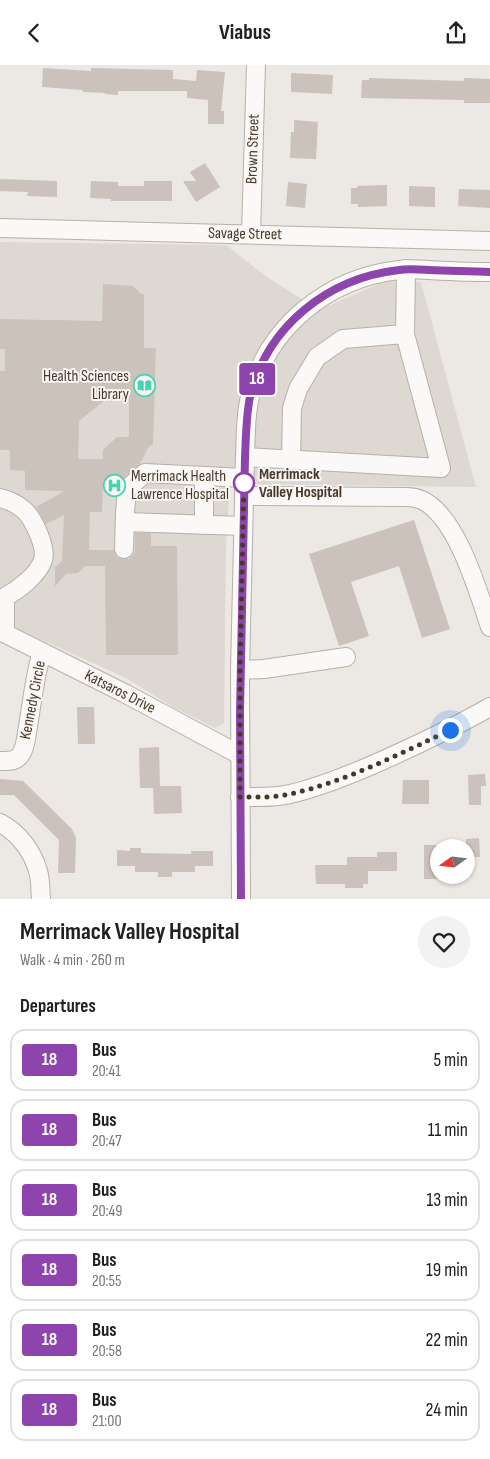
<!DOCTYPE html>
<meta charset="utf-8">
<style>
body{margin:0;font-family:"Sofia Sans Condensed",sans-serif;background:#f2f2f2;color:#202124;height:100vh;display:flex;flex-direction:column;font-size:19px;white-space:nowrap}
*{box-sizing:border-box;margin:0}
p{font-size:16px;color:#757577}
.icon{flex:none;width:28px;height:28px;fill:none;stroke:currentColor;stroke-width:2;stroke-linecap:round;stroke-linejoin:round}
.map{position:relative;height:834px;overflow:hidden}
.panel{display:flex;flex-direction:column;background:#fff;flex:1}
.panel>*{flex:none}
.badge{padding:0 10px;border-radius:4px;font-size:18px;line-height:32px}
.needle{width:32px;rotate:255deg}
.buttons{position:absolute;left:430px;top:774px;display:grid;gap:10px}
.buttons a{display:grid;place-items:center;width:45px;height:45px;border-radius:50%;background:#fff;box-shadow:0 1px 4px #0004;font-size:25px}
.you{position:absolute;width:25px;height:25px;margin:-12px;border:4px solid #fff;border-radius:50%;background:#1a73e8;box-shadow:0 0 0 8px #1a73e833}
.map>.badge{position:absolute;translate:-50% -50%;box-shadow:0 0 0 2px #fff}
h2{padding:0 20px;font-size:19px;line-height:45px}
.round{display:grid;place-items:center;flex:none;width:52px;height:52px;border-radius:26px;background:#f2f2f2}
.overview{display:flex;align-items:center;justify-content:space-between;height:85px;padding:0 20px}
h1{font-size:24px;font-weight:700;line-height:38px}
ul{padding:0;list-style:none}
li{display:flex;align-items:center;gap:15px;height:62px;margin:0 10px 8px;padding:0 10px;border:2px solid #e0e0e0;border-radius:15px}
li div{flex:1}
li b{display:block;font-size:19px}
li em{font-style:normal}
li .badge{min-width:55px;font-weight:700;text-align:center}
header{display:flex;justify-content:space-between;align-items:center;height:65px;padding:0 20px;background:#fff;font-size:22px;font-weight:700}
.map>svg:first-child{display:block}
.built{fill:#ded8d2}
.building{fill:#cac2bb;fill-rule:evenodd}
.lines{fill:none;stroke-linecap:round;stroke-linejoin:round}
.minor-casing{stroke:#b7b0a8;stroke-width:20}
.minor{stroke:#faf9f7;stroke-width:18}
.line-casing{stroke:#fff;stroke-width:11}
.line{stroke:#8e44ad;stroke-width:8}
.walk{stroke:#46392a;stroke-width:5;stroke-dasharray:0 9}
.stop-dot{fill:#fff;stroke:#8e44ad;stroke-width:2.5}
.labels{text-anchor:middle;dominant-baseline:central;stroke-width:4;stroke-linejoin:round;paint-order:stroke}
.street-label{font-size:16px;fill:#46392a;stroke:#f9f6f4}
.poi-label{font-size:16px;fill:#46392a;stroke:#f9f6f4;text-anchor:end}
.stop-label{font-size:16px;font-weight:bold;fill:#46392a;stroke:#f9f6f4;text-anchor:start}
</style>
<header><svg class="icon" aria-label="back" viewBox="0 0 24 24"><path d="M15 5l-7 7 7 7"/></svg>Viabus<svg class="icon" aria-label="share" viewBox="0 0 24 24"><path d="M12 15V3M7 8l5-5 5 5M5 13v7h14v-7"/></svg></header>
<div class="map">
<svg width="490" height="834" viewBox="0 0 490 834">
<rect width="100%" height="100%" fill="#ece8e4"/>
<polygon class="built" points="0,177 226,180 267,212 319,245 385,216 421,217 476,422 230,419 226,481 224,658 215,663 173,642 126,613 0,556"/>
<g class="building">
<polygon points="43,3 91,6 91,3 173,5 173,14 196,16 197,5 225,7 221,46 224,46 224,59 208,59 208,35 187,33 187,26 118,26 118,30 105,29 105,28 83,27 83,25 42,22"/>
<polygon points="291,8 333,10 332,29 291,27"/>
<polygon points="369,13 464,16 464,13 490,14 490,38 464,38 464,35 361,33 362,15 369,15"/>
<polygon points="294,55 318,57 316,94 290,93 291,67 294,67"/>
<polygon points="205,98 220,122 196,137 183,116 196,116 190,107"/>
<polygon points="0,114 57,116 57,132 27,131 28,127 0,126"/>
<polygon points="91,116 118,117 118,121 144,121 144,116 172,116 172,136 111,136 111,134 90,133"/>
<polygon points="288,117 307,119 305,143 286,141"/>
<polygon points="387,120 387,141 358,142 358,139 351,139 351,123 357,123 357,121"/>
<polygon points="409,121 435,122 435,142 409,141"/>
<polygon points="459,124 490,125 490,143 458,141"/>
<path d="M 103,219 L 133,221 L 141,229 L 144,229 L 144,283 L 156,283 L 153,380 L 149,381 L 140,399 L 122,414 L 103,420 L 102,447 L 90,447 L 89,485 L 114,485 L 115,489 L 119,493 L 129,494 L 133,490 L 135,485 L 135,468 L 151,468 L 151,481 L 177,481 L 178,590 L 106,590 L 105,501 L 85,501 L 78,508 L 66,509 L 55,521 L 55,502 L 62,496 L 64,450 L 46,459 L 36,442 L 65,426 L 25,425 L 25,406 L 10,405 L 10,385 L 0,385 L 0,306 L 5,306 L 5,284 L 0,284 L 0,254 L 102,256 ZM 105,335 L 129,335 L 129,372 L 117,372 L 103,385 L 103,394 L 78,394 L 79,356 Z"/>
<polygon points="414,455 450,564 422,573 399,501 351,517 369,571 339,581 309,489"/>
<polygon points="77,642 94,642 95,679 78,679"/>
<polygon points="159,682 160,721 181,721 182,748 154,749 153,723 140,723 139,683"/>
<polygon points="485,709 486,721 481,721 481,740 469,740 468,710"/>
<polygon points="0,714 23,716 72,764 76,773 75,808 58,808 59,775 14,730 0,730"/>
<polygon points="403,715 429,715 429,739 402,739"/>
<polygon points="479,773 480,792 466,792 466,774"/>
<rect x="424" y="780" width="15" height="34"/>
<polygon points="130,783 141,783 141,788 191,789 191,786 213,786 213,801 195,801 195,807 172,807 172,812 158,812 158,807 135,807 135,801 117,801 117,785 130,786"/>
<polygon points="377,787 397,787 397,806 368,806 368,819 363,819 363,823 345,823 345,819 316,819 315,800 347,800 347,792 377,792"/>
</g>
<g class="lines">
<defs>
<g id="minor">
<polyline points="0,163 490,176"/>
<polyline points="251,169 256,0"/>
<polyline points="245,392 441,403 405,269 406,204"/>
<polyline points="291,395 292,343 298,324 317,292 343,274 405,269"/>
<path d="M 244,431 L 407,432 C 412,432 417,433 422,435 C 457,452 478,526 490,562"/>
<path d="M 0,433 C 9,435 17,439 24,445 C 33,453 47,482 43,495 C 38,510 18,525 5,532 L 5,568"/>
<polyline points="125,457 243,461"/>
<polyline points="204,460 204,411"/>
<polyline points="124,484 125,448 127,424 145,408 244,413"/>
<polyline points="0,566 126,629 240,690"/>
<polyline points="240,605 264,604 346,592"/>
<path d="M 0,696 C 8,696 16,697 21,689 C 25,684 26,674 27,667 C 32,640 34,613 42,587"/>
<path d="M 240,732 C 257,732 274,733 290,729 C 317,723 344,712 370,701 C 411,683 451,664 490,642"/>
<path d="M 0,758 C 18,767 33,787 38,806 C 41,815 40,825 41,834"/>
<path d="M 241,834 L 240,605 L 245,392 C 246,372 245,351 250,332 C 267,262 328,213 399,205 C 409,203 419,205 429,205 C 450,206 470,207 490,207"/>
</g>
</defs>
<use href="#minor" class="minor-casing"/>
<use href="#minor" class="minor"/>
</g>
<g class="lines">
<defs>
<path id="line" d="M 241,834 L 240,647 L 245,392 C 246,372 246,351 250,332 C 267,261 328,213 399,205 C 409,203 419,205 429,205 C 450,206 470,206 490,207"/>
</defs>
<use href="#line" class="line-casing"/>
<use href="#line" class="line"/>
<path class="walk" d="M 244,418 L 244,413 L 240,605 L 240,732 C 257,732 274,733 290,729 C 342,718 402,688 450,665"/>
</g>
<defs>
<symbol id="library-ring" viewBox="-11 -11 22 22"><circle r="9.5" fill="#f9f6f4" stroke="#45d4b1" stroke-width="1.5"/><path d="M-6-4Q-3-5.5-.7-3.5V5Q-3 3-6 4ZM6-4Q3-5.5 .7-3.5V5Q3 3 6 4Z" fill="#45d4b1"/></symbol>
<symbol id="hospital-ring" viewBox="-11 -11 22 22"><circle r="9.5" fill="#f9f6f4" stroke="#45d4b1" stroke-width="1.5"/><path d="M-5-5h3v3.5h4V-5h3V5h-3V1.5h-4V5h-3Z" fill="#45d4b1"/></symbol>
</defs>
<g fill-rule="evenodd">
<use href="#library-ring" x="132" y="308" width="25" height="25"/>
<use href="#hospital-ring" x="102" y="408" width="25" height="25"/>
</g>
<circle class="stop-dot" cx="244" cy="418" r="10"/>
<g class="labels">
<g class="street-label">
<text transform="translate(253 84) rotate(-88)">Brown Street</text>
<text transform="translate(245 169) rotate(1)">Savage Street</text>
<text transform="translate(120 627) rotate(27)">Katsaros Drive</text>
<text transform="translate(33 635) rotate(-79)">Kennedy Circle</text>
</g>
<g class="poi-label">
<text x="129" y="311">Health Sciences<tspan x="129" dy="18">Library</tspan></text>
<text x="131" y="411" text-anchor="start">Merrimack Health<tspan x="131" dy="18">Lawrence Hospital</tspan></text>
</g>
<g class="stop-label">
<text x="259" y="409">Merrimack<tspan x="259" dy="18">Valley Hospital</tspan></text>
</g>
</g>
</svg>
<div class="buttons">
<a><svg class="needle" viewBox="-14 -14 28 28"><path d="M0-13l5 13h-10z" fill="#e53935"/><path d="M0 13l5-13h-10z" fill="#757577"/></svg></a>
</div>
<div class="you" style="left:450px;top:665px"></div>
<b class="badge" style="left:257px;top:314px;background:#8e44ad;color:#fff">18</b>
</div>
<section class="panel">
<div class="overview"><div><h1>Merrimack Valley Hospital</h1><p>Walk · 4 min · 260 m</p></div><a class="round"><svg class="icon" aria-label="heart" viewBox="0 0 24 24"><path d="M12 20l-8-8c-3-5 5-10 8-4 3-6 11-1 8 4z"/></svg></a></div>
<h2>Departures</h2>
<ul>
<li><span class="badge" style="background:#8e44ad;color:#fff">18</span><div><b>Bus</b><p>20:41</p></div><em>5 min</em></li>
<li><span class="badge" style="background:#8e44ad;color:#fff">18</span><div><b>Bus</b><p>20:47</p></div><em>11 min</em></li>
<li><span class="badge" style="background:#8e44ad;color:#fff">18</span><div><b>Bus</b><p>20:49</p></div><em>13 min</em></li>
<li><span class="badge" style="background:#8e44ad;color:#fff">18</span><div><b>Bus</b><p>20:55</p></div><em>19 min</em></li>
<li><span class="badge" style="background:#8e44ad;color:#fff">18</span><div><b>Bus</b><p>20:58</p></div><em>22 min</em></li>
<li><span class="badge" style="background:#8e44ad;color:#fff">18</span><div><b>Bus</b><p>21:00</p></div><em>24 min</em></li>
</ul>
</section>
